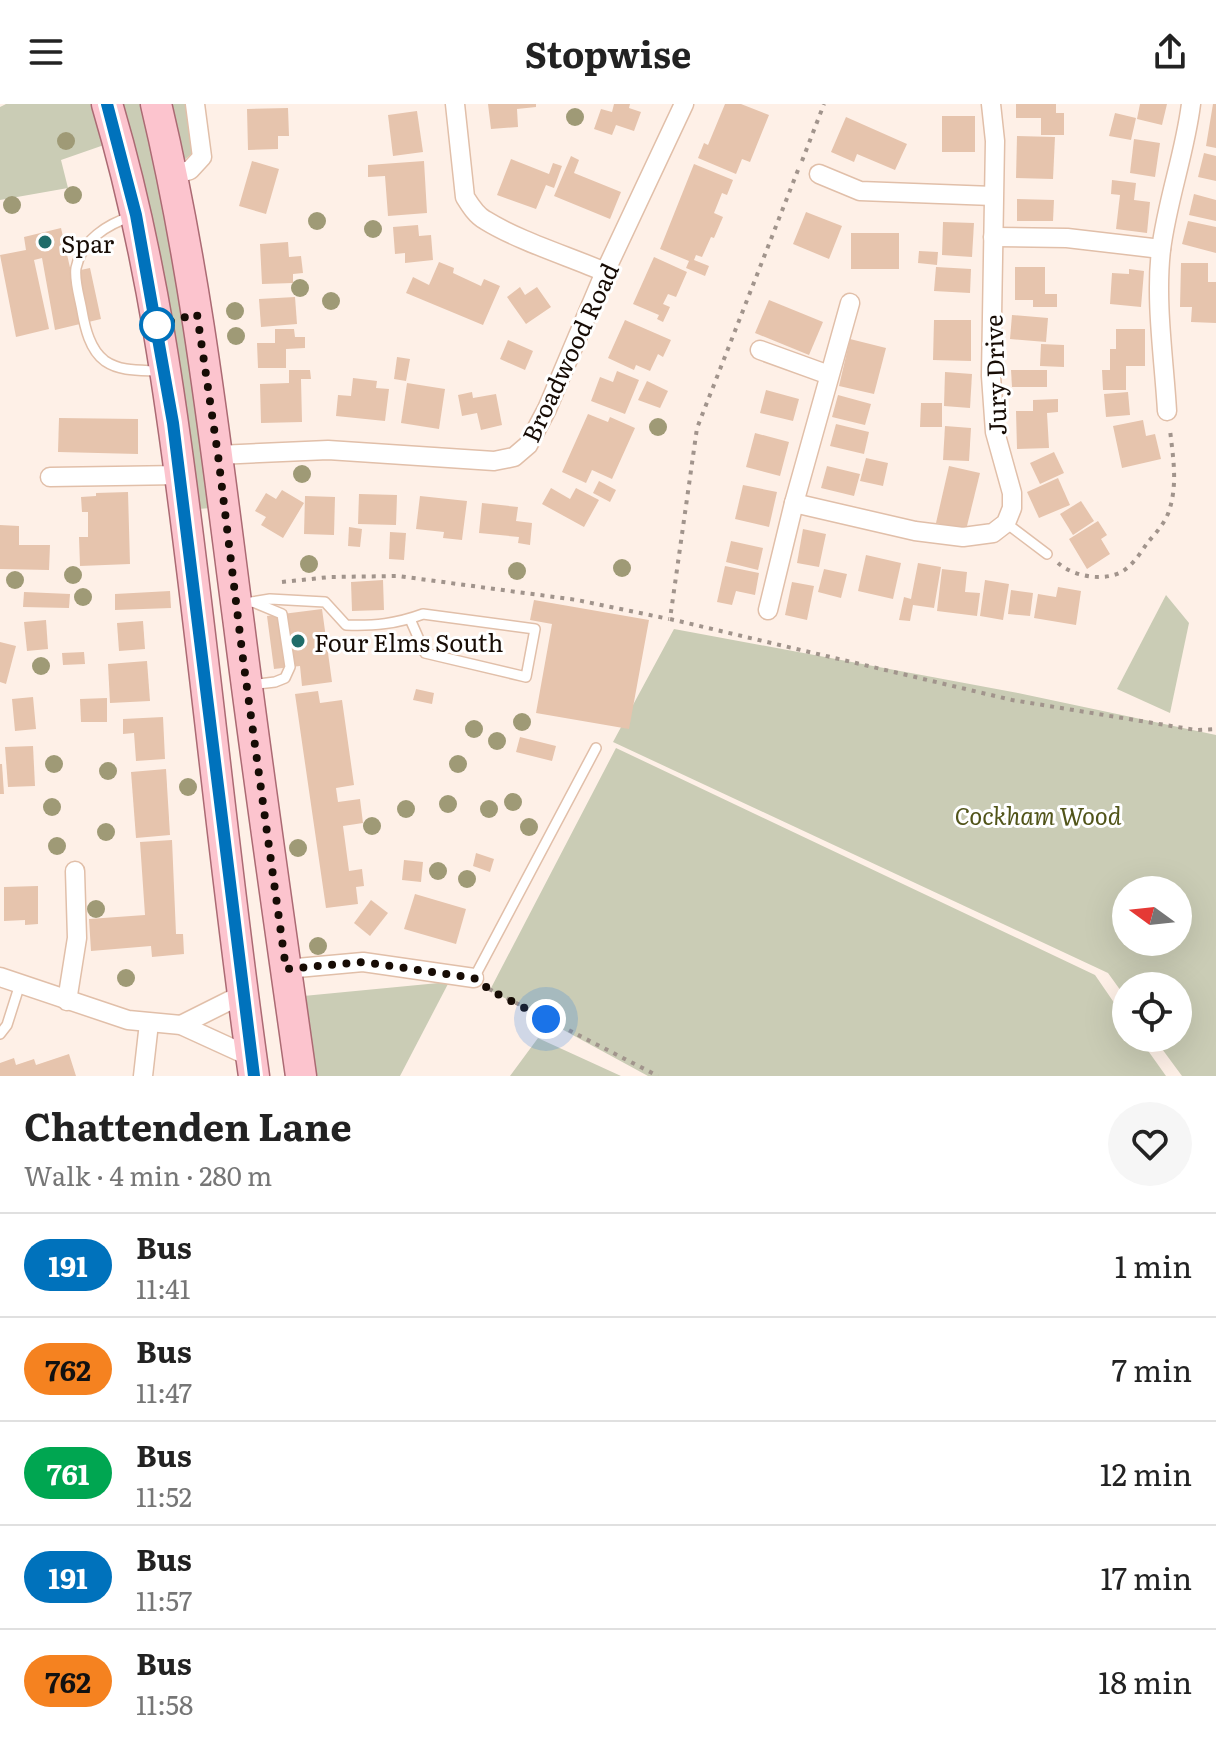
<!DOCTYPE html>
<meta charset="utf-8">
<style>
body{margin:0;font-family:Literata,serif;background:#f6f6f6;color:#222;height:100vh;display:flex;flex-direction:column;font-size:30px;white-space:nowrap}
*{box-sizing:border-box;margin:0}
p{font-size:26px;color:#767676}
.icon{flex:none;width:44px;height:44px;fill:none;stroke:currentColor;stroke-width:2;stroke-linecap:round;stroke-linejoin:round}
.map{position:relative;height:972px;overflow:hidden}
.panel{display:flex;flex-direction:column;background:#fff;flex:1}
.panel>*{flex:none}
.badge{padding:0 16px;border-radius:26px;font-size:28px;line-height:52px}
.needle{width:52px;rotate:285deg}
.buttons{position:absolute;left:1112px;top:772px;display:grid;gap:16px}
.buttons a{display:grid;place-items:center;width:80px;height:80px;border-radius:50%;background:#fff;box-shadow:0 8px 32px #0002;font-size:40px}
.you{position:absolute;width:40px;height:40px;margin:-20px;border:6px solid #fff;border-radius:50%;background:#1a73e8;box-shadow:0 0 0 12px #1a73e833}
.map>.badge{position:absolute;translate:-50% -50%;box-shadow:0 0 0 4px #fff}
.round{display:grid;place-items:center;flex:none;width:84px;height:84px;border-radius:42px;background:#f6f6f6}
.overview{display:flex;align-items:center;justify-content:space-between;height:136px;padding:0 24px}
h1{font-size:38px;font-weight:700;line-height:60px}
ul{padding:0;list-style:none}
li{display:flex;align-items:center;gap:24px;height:104px;padding:0 24px;border-top:2px solid #e0e0e0}
li div{flex:1}
li b{display:block;font-size:30px}
li em{font-style:normal}
li .badge{min-width:88px;font-weight:700;text-align:center}
header{display:flex;justify-content:space-between;align-items:center;height:104px;padding:0 24px;background:#fff;font-size:36px;font-weight:700}
.map>svg:first-child{display:block}
.green{fill:#caccb5;fill-rule:evenodd}
.building{fill:#e6c4ad}
.lines{fill:none;stroke-linecap:round;stroke-linejoin:round}
.service-casing{stroke:#e1bfa9;stroke-width:12}
.minor-casing{stroke:#e1bfa9;stroke-width:21}
.primary-casing{stroke:#ab6a73;stroke-width:33}
.path{stroke:#a1948c;stroke-width:4;stroke-dasharray:4 6;stroke-linecap:butt}
.service{stroke:#fff;stroke-width:9}
.minor{stroke:#fff;stroke-width:18}
.primary{stroke:#fcc4ce;stroke-width:30}
.tree{fill:#9f9a76}
.line-casing{stroke:#fff;stroke-width:18}
.line{stroke:#0072bc;stroke-width:12}
.walk{stroke:#170c05;stroke-width:8;stroke-dasharray:0 14.4}
.poi-dot{fill:#206c69;stroke:#fff;stroke-width:3}
.stop-dot{fill:#fff;stroke:#0072bc;stroke-width:4}
.labels{text-anchor:middle;dominant-baseline:central;stroke-width:6;stroke-linejoin:round;paint-order:stroke}
.poi-label{font-size:24px;fill:#170c05;stroke:#fff;text-anchor:start}
.street-label{font-size:24px;fill:#170c05;stroke:#fff}
.park-label{font-size:24px;font-style:italic;fill:#515419;stroke:#fff}
</style>
<header><svg class="icon" aria-label="menu" viewBox="0 0 24 24"><path d="M4 6h16M4 12h16M4 18h16"/></svg>Stopwise<svg class="icon" aria-label="share" viewBox="0 0 24 24"><path d="M12 15V3M7 8l5-5 5 5M5 13v7h14v-7"/></svg></header>
<div class="map">
<svg width="1216" height="972" viewBox="0 0 1216 972">
<rect width="100%" height="100%" fill="#fef0e7"/>
<g class="green">
<polygon points="6,0 93,0 104,41 61,56 68,84 0,96 0,3"/>
<polygon points="120,0 143,0 175,150 211,404 198,405"/>
<polygon points="169,0 190,0 196,46 183,57"/>
<polygon points="1166,491 1189,519 1170,609 1117,585"/>
<path d="M 674,525 L 1018,589 L 1216,631 L 1216,972 L 1182,972 L 1154,934 L 1178,934 L 1178,882 L 1126,882 L 1126,894 L 1108,869 L 613,638 ZM 1126,786 L 1178,786 L 1178,838 L 1126,838 Z"/>
<polygon points="616,644 1095,871 1126,916 1126,934 1139,934 1166,972 648,972 490,886"/>
<polygon points="449,878 400,972 308,972 293,893"/>
<polygon points="538,934 540,935 621,972 510,972"/>
</g>
<g class="building">
<polygon points="488,0 536,0 536,3 517,5 518,23 491,25"/>
<polygon points="614,0 630,0 629,4 641,8 634,27 616,21 612,31 594,25 601,5 612,8"/>
<polygon points="725,0 741,0 769,11 750,58 742,55 736,70 698,54 704,39 708,41"/>
<polygon points="1016,0 1056,0 1056,9 1064,9 1064,31 1041,31 1041,14 1016,14"/>
<polygon points="1140,0 1167,0 1162,21 1137,15"/>
<polygon points="1213,0 1216,0 1216,44 1206,42"/>
<polygon points="288,4 289,32 278,32 278,45 248,46 247,5"/>
<polygon points="417,7 423,48 393,52 388,11"/>
<polygon points="1115,9 1136,14 1131,36 1109,32"/>
<rect x="942" y="12" width="33" height="36"/>
<polygon points="846,13 907,40 895,66 857,50 854,58 831,48"/>
<polygon points="1017,32 1055,33 1053,75 1016,74"/>
<polygon points="1134,35 1160,39 1155,73 1130,69"/>
<polygon points="1204,49 1216,52 1216,77 1198,73"/>
<polygon points="571,52 579,56 574,69 621,88 610,115 554,92"/>
<polygon points="511,55 549,70 553,59 562,62 554,84 546,81 536,105 497,91"/>
<polygon points="252,57 279,65 266,110 239,102"/>
<polygon points="424,57 427,109 388,112 385,72 368,73 368,61"/>
<polygon points="694,60 733,76 727,91 722,89 714,109 723,113 714,134 711,133 702,153 696,151 694,156 709,162 705,172 686,164 689,157 660,145"/>
<polygon points="1112,76 1136,79 1134,96 1150,98 1147,129 1116,125 1120,91 1111,90"/>
<polygon points="1194,90 1216,96 1216,117 1189,111"/>
<polygon points="1017,95 1054,96 1053,117 1017,117"/>
<polygon points="806,108 842,122 829,155 793,140"/>
<polygon points="1188,117 1216,123 1216,149 1182,140"/>
<polygon points="943,118 974,119 972,153 942,151"/>
<polygon points="418,121 419,132 431,131 433,156 405,159 405,149 395,150 393,123"/>
<polygon points="61,124 71,168 90,164 101,215 55,226 42,154 34,156 49,225 16,233 0,151 26,146 24,133"/>
<rect x="851" y="129" width="48" height="36"/>
<polygon points="288,138 289,153 301,152 303,169 293,170 293,179 262,180 260,140"/>
<polygon points="919,147 938,148 937,161 918,159"/>
<polygon points="654,153 687,168 676,193 668,190 663,200 670,203 663,218 657,215 659,211 633,200"/>
<polygon points="439,158 454,164 453,169 481,182 484,175 500,182 483,221 406,189 413,173 429,181"/>
<polygon points="1181,159 1208,159 1208,178 1216,178 1216,219 1191,218 1192,203 1180,203"/>
<polygon points="936,163 971,165 970,189 934,187"/>
<polygon points="1015,163 1045,163 1045,190 1057,190 1057,203 1033,203 1033,196 1015,196"/>
<polygon points="1129,165 1144,167 1141,203 1110,200 1112,169 1129,170"/>
<polygon points="520,183 525,191 537,183 551,203 526,220 507,193"/>
<polygon points="295,193 297,220 261,223 259,195"/>
<polygon points="769,196 823,218 809,251 755,229"/>
<polygon points="1012,211 1048,214 1046,238 1010,235"/>
<polygon points="625,216 671,236 663,253 658,250 650,267 636,261 634,266 608,254"/>
<polygon points="934,216 971,216 971,257 933,256"/>
<polygon points="275,225 294,225 295,233 305,233 305,244 286,245 286,264 258,264 257,239 275,239"/>
<polygon points="1116,225 1145,225 1145,262 1126,262 1126,286 1103,286 1102,266 1110,266 1110,245 1116,245"/>
<polygon points="850,235 886,244 874,290 839,282"/>
<polygon points="508,236 533,247 525,266 500,255"/>
<polygon points="1041,240 1064,241 1064,263 1040,262"/>
<polygon points="397,253 410,255 406,277 394,275"/>
<polygon points="289,266 310,266 311,275 301,275 302,318 261,319 260,280 289,279"/>
<polygon points="1011,266 1047,266 1047,283 1012,283"/>
<polygon points="617,267 639,276 625,310 591,297 600,273 613,278"/>
<polygon points="945,268 972,270 970,304 944,302"/>
<polygon points="353,274 377,277 376,284 389,285 385,317 336,312 338,291 351,292"/>
<polygon points="647,277 668,287 660,304 638,296"/>
<polygon points="407,279 445,285 439,325 401,319"/>
<polygon points="766,286 799,295 793,317 760,309"/>
<polygon points="472,288 473,294 496,290 502,321 481,326 477,309 462,312 458,291"/>
<polygon points="1128,288 1130,311 1106,313 1104,290"/>
<polygon points="838,291 871,300 865,321 832,313"/>
<polygon points="1058,295 1058,308 1047,309 1049,344 1017,345 1016,307 1033,307 1033,296"/>
<polygon points="921,299 942,299 942,323 920,323"/>
<polygon points="588,310 608,318 610,313 635,324 612,375 592,366 586,379 562,368"/>
<polygon points="59,314 138,315 138,350 58,348"/>
<polygon points="1143,316 1146,332 1155,330 1161,355 1122,364 1113,322"/>
<polygon points="836,320 869,328 864,350 830,342"/>
<polygon points="945,322 971,324 969,357 943,356"/>
<polygon points="755,329 789,338 780,372 746,363"/>
<polygon points="1054,348 1064,369 1040,380 1030,359"/>
<polygon points="866,354 888,359 883,382 860,377"/>
<polygon points="827,362 860,370 854,392 821,384"/>
<polygon points="949,362 980,369 966,426 936,419"/>
<polygon points="1058,374 1070,401 1039,414 1027,388"/>
<polygon points="599,377 616,386 610,398 593,389"/>
<polygon points="743,381 777,388 769,423 735,415"/>
<polygon points="551,384 570,395 576,384 599,396 584,423 542,400"/>
<polygon points="282,386 304,399 283,434 261,421 266,413 255,407 266,389 276,395"/>
<polygon points="128,388 130,460 80,462 79,433 88,433 88,408 82,408 81,393 96,392 96,389"/>
<polygon points="359,390 397,391 396,421 358,420"/>
<polygon points="305,392 335,393 334,431 304,430"/>
<polygon points="420,392 467,397 462,436 443,434 444,428 416,425"/>
<polygon points="1081,397 1094,417 1073,431 1060,410"/>
<polygon points="482,399 518,403 516,417 532,419 530,441 518,439 519,433 479,429"/>
<polygon points="1098,417 1107,431 1101,435 1110,450 1087,465 1069,435"/>
<polygon points="0,421 19,422 19,441 50,441 49,466 0,465"/>
<polygon points="349,423 362,425 360,443 348,442"/>
<polygon points="803,425 826,430 819,463 797,459"/>
<polygon points="390,428 406,429 404,456 389,455"/>
<polygon points="731,437 763,444 758,466 726,458"/>
<polygon points="866,451 901,459 893,495 858,487"/>
<polygon points="918,459 941,463 934,504 913,501 910,517 899,516 904,493 911,495"/>
<polygon points="725,462 759,469 755,491 736,487 732,501 717,498"/>
<polygon points="824,465 847,470 841,494 818,488"/>
<polygon points="942,465 967,468 965,488 980,489 977,512 937,507"/>
<polygon points="383,476 384,506 352,507 351,478"/>
<polygon points="985,476 1009,480 1003,516 980,512"/>
<polygon points="792,478 814,482 807,516 785,511"/>
<polygon points="1058,483 1081,487 1076,521 1034,514 1038,490 1056,493"/>
<polygon points="1011,486 1033,489 1030,512 1008,510"/>
<polygon points="170,487 171,504 115,506 115,490"/>
<polygon points="24,488 70,490 69,504 23,503"/>
<polygon points="534,496 649,516 629,625 536,609 552,520 530,516"/>
<polygon points="322,505 332,578 302,582 300,562 274,565 267,512"/>
<polygon points="46,516 48,545 27,547 24,518"/>
<polygon points="143,517 145,545 119,547 117,519"/>
<polygon points="0,538 16,542 6,580 0,578"/>
<polygon points="84,548 85,560 63,561 62,549"/>
<polygon points="147,557 150,597 110,599 108,560"/>
<polygon points="416,585 434,589 432,600 413,596"/>
<polygon points="318,587 320,599 342,596 354,681 336,684 338,698 360,695 363,719 343,722 349,767 362,765 364,782 356,783 358,800 326,804 295,590"/>
<polygon points="33,593 36,625 15,627 12,595"/>
<polygon points="107,594 107,618 81,618 80,595"/>
<polygon points="163,613 165,655 136,657 134,629 123,630 123,615"/>
<polygon points="520,633 556,642 552,657 516,648"/>
<polygon points="33,642 35,682 8,683 5,643"/>
<polygon points="0,660 2,660 4,690 0,690"/>
<polygon points="166,665 170,731 136,734 131,668"/>
<polygon points="172,736 176,830 183,830 184,850 152,853 151,842 91,847 89,815 145,811 140,738"/>
<polygon points="476,749 494,755 490,768 473,762"/>
<polygon points="404,756 423,758 421,778 402,776"/>
<polygon points="38,782 38,820 25,821 25,816 4,817 4,783"/>
<polygon points="415,790 466,805 456,840 404,825"/>
<polygon points="371,796 388,809 370,832 354,819"/>
<polygon points="69,950 76,972 0,972 0,959 14,954 16,961 34,955 36,961"/>
</g>
<g class="lines">
<defs>
<g id="service">
<path d="M 133,112 C 107,120 82,136 76,164 C 74,176 80,195 82,207 C 85,224 90,246 105,257 C 121,268 141,266 159,267"/>
<polyline points="1006,419 1047,450"/>
<path d="M 240,500 L 270,495 L 325,498 L 346,521 C 374,522 396,520 423,510 L 535,525 L 526,573 L 425,549 L 410,515"/>
<polyline points="250,581 275,578 285,574 290,563 282,510 253,498"/>
<polyline points="474,874 596,644"/>
<polyline points="0,930 7,921 20,880"/>
</g>
<g id="minor">
<path d="M 455,0 L 465,93 C 470,101 476,111 485,116 C 519,137 568,152 605,168"/>
<polyline points="819,70 860,87 993,92"/>
<polyline points="173,71 190,66 202,53 195,0"/>
<polyline points="993,133 1067,134 1161,145"/>
<polyline points="760,246 829,271"/>
<path d="M 1167,307 C 1164,255 1155,198 1161,146 C 1167,97 1185,49 1191,0"/>
<polyline points="218,351 328,346 494,357 514,353 528,341 547,305 605,168 684,0"/>
<polyline points="50,373 181,371"/>
<polyline points="794,399 915,427 963,433 993,429 1006,419 1012,404 1012,389 995,328 991,272 995,37 991,0"/>
<polyline points="768,506 794,399 850,199"/>
<polyline points="286,865 363,858 474,874"/>
<polyline points="0,873 128,916 181,921 251,953"/>
<polyline points="67,897 77,834 75,767"/>
<polyline points="181,921 243,890"/>
<polyline points="143,972 149,919"/>
</g>
<g id="primary">
<path d="M 107,0 C 152,151 173,309 192,465 C 213,634 230,804 254,972"/>
<path d="M 156,0 C 197,172 216,346 239,521 C 258,672 280,822 301,972"/>
</g>
</defs>
<use href="#service" class="service-casing"/>
<use href="#minor" class="minor-casing"/>
<use href="#primary" class="primary-casing"/>
<g class="path">
<polyline points="802,57 824,0"/>
<polyline points="798,66 697,324 670,515 1012,596 1196,626 1216,625"/>
<path d="M 1058,459 C 1074,473 1105,478 1123,467 C 1134,460 1141,448 1148,438 C 1156,429 1165,419 1169,407 C 1178,380 1173,353 1170,326"/>
<polyline points="282,478 330,473 398,472 577,496 669,515"/>
<polyline points="489,885 658,972"/>
</g>
<use href="#service" class="service"/>
<use href="#minor" class="minor"/>
<use href="#primary" class="primary"/>
</g>
<g class="tree">
<circle cx="575" cy="13" r="9"/>
<circle cx="66" cy="37" r="9"/>
<circle cx="73" cy="91" r="9"/>
<circle cx="12" cy="101" r="9"/>
<circle cx="317" cy="117" r="9"/>
<circle cx="373" cy="125" r="9"/>
<circle cx="300" cy="184" r="9"/>
<circle cx="331" cy="197" r="9"/>
<circle cx="235" cy="207" r="9"/>
<circle cx="236" cy="232" r="9"/>
<circle cx="658" cy="323" r="9"/>
<circle cx="302" cy="370" r="9"/>
<circle cx="309" cy="460" r="9"/>
<circle cx="622" cy="464" r="9"/>
<circle cx="517" cy="467" r="9"/>
<circle cx="73" cy="471" r="9"/>
<circle cx="15" cy="476" r="9"/>
<circle cx="83" cy="493" r="9"/>
<circle cx="41" cy="562" r="9"/>
<circle cx="522" cy="618" r="9"/>
<circle cx="474" cy="625" r="9"/>
<circle cx="497" cy="637" r="9"/>
<circle cx="54" cy="660" r="9"/>
<circle cx="458" cy="660" r="9"/>
<circle cx="108" cy="667" r="9"/>
<circle cx="188" cy="683" r="9"/>
<circle cx="513" cy="698" r="9"/>
<circle cx="448" cy="700" r="9"/>
<circle cx="52" cy="703" r="9"/>
<circle cx="406" cy="705" r="9"/>
<circle cx="489" cy="705" r="9"/>
<circle cx="372" cy="722" r="9"/>
<circle cx="529" cy="723" r="9"/>
<circle cx="106" cy="728" r="9"/>
<circle cx="57" cy="742" r="9"/>
<circle cx="298" cy="744" r="9"/>
<circle cx="438" cy="767" r="9"/>
<circle cx="467" cy="775" r="9"/>
<circle cx="96" cy="805" r="9"/>
<circle cx="318" cy="842" r="9"/>
<circle cx="126" cy="874" r="9"/>
</g>
<g class="lines">
<defs>
<polyline id="line" points="107,0 136,111 173,319 254,972"/>
</defs>
<use href="#line" class="line-casing"/>
<use href="#line" class="line"/>
<polyline class="walk" points="157,221 197,210 218,351 243,555 286,865 363,858 474,874 490,886 546,915"/>
</g>
<g class="poi-dot">
<circle cx="45" cy="138" r="8"/>
<circle cx="298" cy="537" r="8"/>
</g>
<circle class="stop-dot" cx="157" cy="221" r="16"/>
<g class="labels">
<g class="poi-label">
<text x="61" y="138">Spar</text>
<text x="314" y="537">Four Elms South</text>
</g>
<g class="street-label">
<text transform="translate(569 248) rotate(-65)">Broadwood Road</text>
<text transform="translate(994 271) rotate(-92)">Jury Drive</text>
</g>
<g class="park-label">
<text x="1038" y="710">Cockham Wood</text>
</g>
</g>
</svg>
<div class="buttons">
<a><svg class="needle" viewBox="-14 -14 28 28"><path d="M0-13l5 13h-10z" fill="#e53935"/><path d="M0 13l5-13h-10z" fill="#767676"/></svg></a>
<a><svg class="icon" aria-label="locate" viewBox="0 0 24 24"><circle cx="12" cy="12" r="6"/><path d="M12 2v4M12 18v4M2 12h4M18 12h4"/></svg></a>
</div>
<div class="you" style="left:546px;top:915px"></div>
</div>
<section class="panel">
<div class="overview"><div><h1>Chattenden Lane</h1><p>Walk · 4 min · 280 m</p></div><a class="round"><svg class="icon" aria-label="heart" viewBox="0 0 24 24"><path d="M12 20l-8-8c-3-5 5-10 8-4 3-6 11-1 8 4z"/></svg></a></div>
<ul>
<li><span class="badge" style="background:#0072bc;color:#fff">191</span><div><b>Bus</b><p>11:41</p></div><em>1 min</em></li>
<li><span class="badge" style="background:#f58220;color:#111">762</span><div><b>Bus</b><p>11:47</p></div><em>7 min</em></li>
<li><span class="badge" style="background:#00a651;color:#fff">761</span><div><b>Bus</b><p>11:52</p></div><em>12 min</em></li>
<li><span class="badge" style="background:#0072bc;color:#fff">191</span><div><b>Bus</b><p>11:57</p></div><em>17 min</em></li>
<li><span class="badge" style="background:#f58220;color:#111">762</span><div><b>Bus</b><p>11:58</p></div><em>18 min</em></li>
</ul>
</section>
